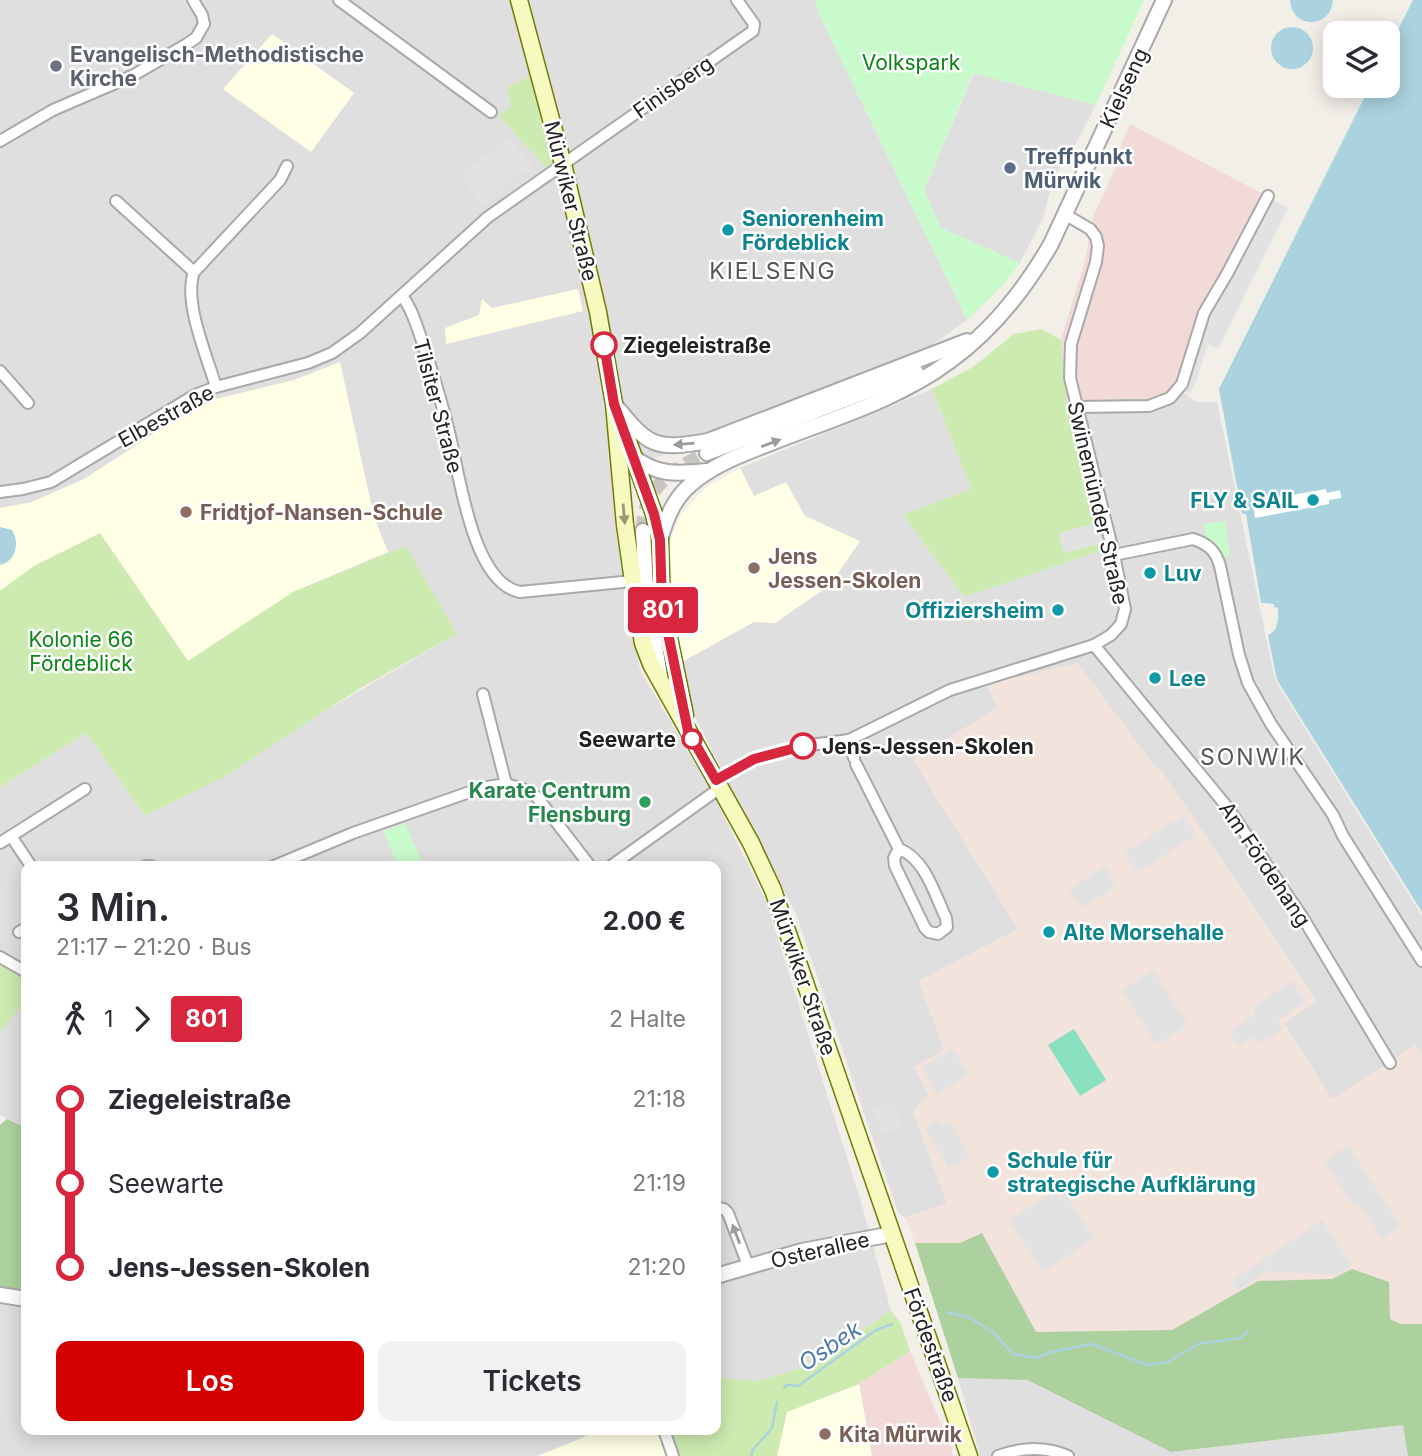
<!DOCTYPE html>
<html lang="de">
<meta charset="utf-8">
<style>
body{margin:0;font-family:Inter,sans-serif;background:#f2f2f3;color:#2b2b33;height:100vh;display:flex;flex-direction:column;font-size:26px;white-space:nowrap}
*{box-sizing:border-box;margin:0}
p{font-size:23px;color:#7c7c81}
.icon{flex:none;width:38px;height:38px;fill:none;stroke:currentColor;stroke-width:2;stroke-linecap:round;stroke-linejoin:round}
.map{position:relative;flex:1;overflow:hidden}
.drawer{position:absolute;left:21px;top:861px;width:700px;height:574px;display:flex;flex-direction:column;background:#fff;border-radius:14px;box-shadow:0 4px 18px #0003}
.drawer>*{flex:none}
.badge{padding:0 14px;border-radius:5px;font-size:24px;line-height:46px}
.buttons{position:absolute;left:1323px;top:21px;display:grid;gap:14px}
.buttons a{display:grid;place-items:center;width:77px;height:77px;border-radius:14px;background:#fff;box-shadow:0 4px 18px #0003;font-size:35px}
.map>.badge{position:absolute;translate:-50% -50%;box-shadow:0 0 0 4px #fff}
.legs{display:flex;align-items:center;gap:10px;height:77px;padding:0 35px;font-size:23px}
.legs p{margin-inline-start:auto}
.head{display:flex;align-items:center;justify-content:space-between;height:119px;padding:0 35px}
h1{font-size:38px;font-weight:600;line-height:52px}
.button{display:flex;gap:14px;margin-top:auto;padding:14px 35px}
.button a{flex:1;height:80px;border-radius:14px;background:#d40000;color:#fff;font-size:28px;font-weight:600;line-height:80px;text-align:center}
.button a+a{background:#f2f2f3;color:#2b2b33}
ul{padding:0 35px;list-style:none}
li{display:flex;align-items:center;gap:24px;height:84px;font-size:26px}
li i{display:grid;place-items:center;width:10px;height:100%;margin:0 9px;background:currentColor}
li i::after{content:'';width:18px;height:18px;margin:-9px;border:5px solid;border-radius:50%;background:#fff}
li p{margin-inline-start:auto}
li:first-child i{background:linear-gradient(#0000 50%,currentColor 0)}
li:last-child i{background:linear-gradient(currentColor 50%,#0000 0)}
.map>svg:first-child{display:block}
.residential{fill:#e0dfdf}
.commercial{fill:#f2dad9}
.education{fill:#ffffe5}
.military{fill:#f3e3dd}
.grass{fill:#cdebb0}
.forest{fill:#add19e}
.park{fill:#c8facc}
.pitch{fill:#88e0be}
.parking{fill:#e2e2e2}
.water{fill:#aad3df}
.pier{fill:#fff}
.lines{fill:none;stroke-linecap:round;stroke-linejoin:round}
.stream{stroke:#aad3df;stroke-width:2.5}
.tertiary-tunnel{stroke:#c8c6c1;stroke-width:14;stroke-dasharray:14 7;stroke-linecap:butt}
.minor-casing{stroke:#a9a9a9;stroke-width:14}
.tertiary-casing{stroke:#a9a9a9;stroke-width:18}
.secondary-casing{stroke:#707d05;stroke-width:19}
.minor{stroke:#fff;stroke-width:10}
.tertiary{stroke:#fff;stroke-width:14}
.secondary{stroke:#f7fabf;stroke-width:16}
.oneway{fill:#9c9c9c}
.oneway2{fill:#979978}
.line-1-casing{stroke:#fff;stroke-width:16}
.line-1{stroke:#d7263d;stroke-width:10}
.worship-dot{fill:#6b7280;stroke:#fff;stroke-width:2.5}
.service-dot{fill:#5c6f8a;stroke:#fff;stroke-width:2.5}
.culture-dot{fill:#0f9aa8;stroke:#fff;stroke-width:2.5}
.stop-1-dot{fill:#fff;stroke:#d7263d;stroke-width:3.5}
.education-dot{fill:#8d6e63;stroke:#fff;stroke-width:2.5}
.leisure-dot{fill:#2e9e5b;stroke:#fff;stroke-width:2.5}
.labels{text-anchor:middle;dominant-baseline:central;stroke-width:5;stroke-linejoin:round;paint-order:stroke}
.worship-label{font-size:21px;font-weight:bold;fill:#5b616d;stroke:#fff;text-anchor:start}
.park-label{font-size:21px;fill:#0c8416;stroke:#fff}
.street-label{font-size:21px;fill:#222;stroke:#fff}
.service-label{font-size:21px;font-weight:bold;fill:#4e5e75;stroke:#fff;text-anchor:start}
.culture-label{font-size:21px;font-weight:bold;fill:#0d838f;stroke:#fff;text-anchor:start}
.stop-label{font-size:21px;font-weight:bold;fill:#222;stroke:#fff;text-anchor:start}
.education-label{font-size:21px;font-weight:bold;fill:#785e54;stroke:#fff;text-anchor:start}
.leisure-label{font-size:21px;font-weight:bold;fill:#27864d;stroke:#fff;text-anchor:end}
.neighbourhood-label{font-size:23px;letter-spacing:2px;fill:#555;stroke:#fff}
.water-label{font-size:23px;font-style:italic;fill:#4a7aab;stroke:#fff}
</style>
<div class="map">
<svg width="1422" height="1456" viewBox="0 0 1422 1456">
<rect width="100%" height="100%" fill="#f2efe9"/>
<g class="residential">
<polygon points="0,0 816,0 818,12 967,320 928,348 611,476 616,533 640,670 713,794 766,901 861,1202 891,1311 862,1330 830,1359 760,1381 716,1378 716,866 26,866 26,976 0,960 0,787 86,733 145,816 457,634 293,592 34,566 0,591"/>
<polygon points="974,73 1096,105 1076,143 1061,165 1050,190 1044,216 1020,263 941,228 924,190"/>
<polygon points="1175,385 1196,402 1217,402 1275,680 1422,916 1422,1055 1416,1045 1332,1100 1284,1023 1316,1001 1161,770 986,685 998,707 914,760 1018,929 919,981 944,1050 928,1095 913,1112 947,1203 905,1218 898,1212 796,914 692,711 668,615 681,514 705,488 740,468 932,389 971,489 904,515 964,597 1103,550 1067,401 1157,398"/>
<polygon points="26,1001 26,1128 0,1115 0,1031"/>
<polygon points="0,1287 26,1290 26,1430 601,1430 538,1456 0,1456"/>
<polygon points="958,1378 1026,1380 1171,1452 1403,1425 1408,1456 980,1456"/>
</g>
<g class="commercial">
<polygon points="1130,124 1263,194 1219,281 1201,306 1181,371 1175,385 1167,393 1157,398 1067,401 1061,340 1085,260 1094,214 1116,167 1122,142"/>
<polygon points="910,1351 950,1445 953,1456 872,1456 859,1384"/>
</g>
<g class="education">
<polygon points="272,34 354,93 311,152 223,89"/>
<polygon points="578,289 583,311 446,344 445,328 479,315 482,299 492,308"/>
<polygon points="340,362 374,517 388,552 293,592 188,661 100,534 34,566 0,591 0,508 32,502 84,479 186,413 216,399 294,380"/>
<polygon points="740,468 754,496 786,482 805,516 860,541 830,585 775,623 754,622 680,663 668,615 666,551 681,514 705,488"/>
<polygon points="859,1384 872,1456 777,1456 787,1412"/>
<polygon points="601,1430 660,1430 669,1456 538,1456"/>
</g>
<polygon class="military" points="1078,663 1154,765 1161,770 1317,1001 1284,1023 1332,1099 1416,1045 1422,1055 1422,1324 1399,1324 1289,1309 957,1373 930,1279 905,1218 947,1203 913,1112 928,1095 914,1067 944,1050 919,981 1018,929 913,760 998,707 986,684"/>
<g class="grass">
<polygon points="530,76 552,162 546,168 499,116 511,106 507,87"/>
<polygon points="1042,329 1061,340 1067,401 1097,523 1059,534 1064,553 1102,543 1103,550 964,597 903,515 971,489 932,389 973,367 1014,334"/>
<polygon points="100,533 188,661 293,592 406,546 457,634 357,690 224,777 145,816 86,733 0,787 0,591 34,566"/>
<polygon points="0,960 26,976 26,1001 0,1031"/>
<polygon points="891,1311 901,1324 910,1351 859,1384 787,1412 777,1456 669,1456 660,1430 716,1430 716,1378 760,1381 830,1359 862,1330"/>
</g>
<g class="forest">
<polygon points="7,1119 26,1128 26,1290 0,1287 0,1125"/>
<polygon points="982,1233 1036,1332 1172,1330 1258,1281 1332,1279 1352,1269 1389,1282 1390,1319 1400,1324 1422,1324 1422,1456 1408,1456 1403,1425 1171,1452 1027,1380 958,1378 915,1243 960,1243"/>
</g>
<g class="park">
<polygon points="816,0 1144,0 1096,105 973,73 924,190 941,228 1020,263 1004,284 967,320 818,12"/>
<polygon points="1225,521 1230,556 1223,558 1216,544 1206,538 1203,524"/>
<polygon points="405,823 424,866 398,866 383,831"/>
</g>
<polygon class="pitch" points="1074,1029 1106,1080 1080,1096 1048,1045"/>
<g class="parking">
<polygon points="508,137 532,165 484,205 460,177"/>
<polygon points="1271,199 1288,208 1218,349 1208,344 1197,380 1190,394 1183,389 1208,314"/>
<polygon points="1097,523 1102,543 1064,553 1059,533"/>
<polygon points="1184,815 1196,835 1136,873 1124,853"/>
<polygon points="1105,866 1117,886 1081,908 1069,889"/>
<polygon points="1153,970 1188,1025 1156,1045 1122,990"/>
<polygon points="1292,981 1306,1002 1278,1020 1283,1029 1260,1044 1255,1036 1239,1046 1229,1031 1256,1014 1252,1007"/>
<polygon points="952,1048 969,1074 937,1095 922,1068"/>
<polygon points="893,1102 902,1125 896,1127 897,1130 881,1132 873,1109"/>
<polygon points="939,1119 943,1126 950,1122 970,1156 948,1168 925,1127"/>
<polygon points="1348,1146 1401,1226 1382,1239 1358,1203 1353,1206 1324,1161"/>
<polygon points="1061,1187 1094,1239 1042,1272 1009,1220"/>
<polygon points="1322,1220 1352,1266 1339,1275 1267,1271 1238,1291 1231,1281"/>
</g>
<g class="water">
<path d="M 1290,0 L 1333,0 C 1331,29 1292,30 1290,0 Z"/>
<path d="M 1413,0 L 1422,0 L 1422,912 L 1277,680 L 1268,635 C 1279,631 1278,619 1278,608 L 1274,607 L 1274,604 L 1261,603 L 1246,514 L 1242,514 L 1219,389 L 1370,86 L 1388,86 L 1388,50 Z"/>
<circle cx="1292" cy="48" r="21"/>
<path d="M 0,527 L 12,530 C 20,543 16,561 0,565 Z"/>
</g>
<polygon class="pier" points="1326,489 1327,493 1340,490 1341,498 1329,500 1329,504 1255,518 1253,502"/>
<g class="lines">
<g class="stream">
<polyline points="947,1312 970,1318 994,1333 1013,1354 1036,1358 1051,1352 1091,1344 1148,1365 1168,1362 1198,1344 1240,1338 1248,1331"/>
<polyline points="784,1388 787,1385 798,1386 876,1330 892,1324"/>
<polyline points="752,1456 752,1451 772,1428 777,1402"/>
</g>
<path class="tertiary-tunnel" d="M 643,531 C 643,486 671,471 707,453"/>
<defs>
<g id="minor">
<polyline points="339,0 491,112"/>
<polyline points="0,141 53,110 132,76 187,44 196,38 204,24 202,15 193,0"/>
<polyline points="116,201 194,272"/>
<path d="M 402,296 C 411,307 415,321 420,335 C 431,367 441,399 449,432 C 459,472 472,583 520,592 L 633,581"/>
<polyline points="0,371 28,403"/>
<path d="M 216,387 C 207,356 183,302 194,272 L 280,180 L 287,166"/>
<polyline points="1077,407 1149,406 1170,398 1182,384 1204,313 1227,274 1268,196"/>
<polyline points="0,492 23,489 51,482 195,395 216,387 308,363 332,353 360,333 488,217 753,31 754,24 737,0"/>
<path d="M 1114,555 L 1193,539 C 1208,544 1216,551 1220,566 L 1239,655 L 1248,683 L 1271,724 L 1333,815 L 1343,836 L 1422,961"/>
<polyline points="1094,645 1228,808 1303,918 1390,1063"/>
<polyline points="483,694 506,784"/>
<polyline points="849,740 854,758"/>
<path d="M 856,764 L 899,849 C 925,858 935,895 946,918 L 947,927 L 938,934 L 929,932 L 925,928 L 895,866 L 894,858 L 899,849"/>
<polyline points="716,780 754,759 802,746 849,740 950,690 1094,645 1111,635 1121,624 1125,609 1114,555 1070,378 1071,344 1096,262 1098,246 1096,237 1090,229 1066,215"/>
<polyline points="11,836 31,866"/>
<polyline points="0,843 85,789"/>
<polyline points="146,866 151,866"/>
<polyline points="274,866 353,833 481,788 506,784 523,789 537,797 590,866"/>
<polyline points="611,866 720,788"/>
<polyline points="19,932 26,928"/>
<polyline points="0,957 26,972"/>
<polyline points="716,1208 724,1209 728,1213 749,1268"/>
<polyline points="664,1430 673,1456"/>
<path d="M 998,1456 C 1022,1447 1044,1446 1068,1456"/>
</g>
<g id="tertiary">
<path d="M 614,404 C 648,445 653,451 708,441 L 967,341"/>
<polyline points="707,453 916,372"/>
<path d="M 631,455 C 656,476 677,474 707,471"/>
<polyline points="643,531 646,588 660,676"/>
<path d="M 660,540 C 666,519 673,500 690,485 C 715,463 746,453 776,441 C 835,418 899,399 950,361 C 993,330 1025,289 1051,244 L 1164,0"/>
<polyline points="716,1276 802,1251 892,1234"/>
<polyline points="0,1295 26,1299"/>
</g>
<g id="secondary">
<polyline points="519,0 563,164 598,312 614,404 625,525 633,581 643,643 651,664 751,843 773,890 969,1456"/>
<polyline points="623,427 654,514 660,540 662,604 685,715"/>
</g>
</defs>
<use href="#minor" class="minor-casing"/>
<use href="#tertiary" class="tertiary-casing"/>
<use href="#secondary" class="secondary-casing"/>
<use href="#minor" class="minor"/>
<use href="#tertiary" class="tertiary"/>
<use href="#secondary" class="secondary"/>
</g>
<defs><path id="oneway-solid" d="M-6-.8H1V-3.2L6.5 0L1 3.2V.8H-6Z" transform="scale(1.75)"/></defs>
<g class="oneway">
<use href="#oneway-solid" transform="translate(771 443) rotate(-21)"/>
<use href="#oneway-solid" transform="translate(684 444) rotate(175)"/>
<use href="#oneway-solid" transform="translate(736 1234) rotate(-111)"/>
</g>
<use class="oneway2" href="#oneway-solid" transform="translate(624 514) rotate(85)"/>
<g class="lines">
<defs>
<polyline id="line-1" points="604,345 614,404 654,514 660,540 662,604 688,731 716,780 754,759 803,746"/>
</defs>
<use href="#line-1" class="line-1-casing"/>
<use href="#line-1" class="line-1"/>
</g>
<circle class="worship-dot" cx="56" cy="66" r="7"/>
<circle class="service-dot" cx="1010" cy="168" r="7"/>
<g class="culture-dot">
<circle cx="728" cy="230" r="7"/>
<circle cx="1313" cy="500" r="7"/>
<circle cx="1150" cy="573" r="7"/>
<circle cx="1058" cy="610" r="7"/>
<circle cx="1155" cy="678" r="7"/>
<circle cx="1049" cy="932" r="7"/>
<circle cx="993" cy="1172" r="7"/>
</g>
<g class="stop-1-dot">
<circle cx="604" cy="345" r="12"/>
<circle cx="692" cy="739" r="9"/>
<circle cx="803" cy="746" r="12"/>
</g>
<g class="education-dot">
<circle cx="186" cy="512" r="7"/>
<circle cx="754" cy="568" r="7"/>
<circle cx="825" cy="1434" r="7"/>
</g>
<circle class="leisure-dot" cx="645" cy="802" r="7"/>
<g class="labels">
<g class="worship-label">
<text x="70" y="54">Evangelisch-Methodistische<tspan x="70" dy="24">Kirche</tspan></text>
</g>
<g class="park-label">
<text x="911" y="62">Volkspark</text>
<text x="81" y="639">Kolonie 66<tspan x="81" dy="24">Fördeblick</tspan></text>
</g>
<g class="street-label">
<text transform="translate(673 87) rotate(-35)">Finisberg</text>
<text transform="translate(1124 88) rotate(-65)">Kielseng</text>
<text transform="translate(571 201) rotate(76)">Mürwiker Straße</text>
<text transform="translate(438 406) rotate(75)">Tilsiter Straße</text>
<text transform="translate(166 416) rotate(-29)">Elbestraße</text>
<text transform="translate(1098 503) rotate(77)">Swinemünder Straße</text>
<text transform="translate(1265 864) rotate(56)">Am Fördehang</text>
<text transform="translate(803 977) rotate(71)">Mürwiker Straße</text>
<text transform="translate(820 1250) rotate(-13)">Osterallee</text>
<text transform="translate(931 1345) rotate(70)">Fördestraße</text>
</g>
<g class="service-label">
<text x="1024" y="156">Treffpunkt<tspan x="1024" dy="24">Mürwik</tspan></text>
</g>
<g class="culture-label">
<text x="742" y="218">Seniorenheim<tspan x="742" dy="24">Fördeblick</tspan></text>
<text x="1299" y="500" text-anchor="end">FLY &amp; SAIL</text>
<text x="1164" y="573">Luv</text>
<text x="1044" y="610" text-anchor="end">Offiziersheim</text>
<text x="1169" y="678">Lee</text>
<text x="1063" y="932">Alte Morsehalle</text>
<text x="1007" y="1160">Schule für<tspan x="1007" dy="24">strategische Aufklärung</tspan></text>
</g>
<g class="stop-label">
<text x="623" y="345">Ziegeleistraße</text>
<text x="676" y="739" text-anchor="end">Seewarte</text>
<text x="822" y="746">Jens-Jessen-Skolen</text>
</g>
<g class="education-label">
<text x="200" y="512">Fridtjof-Nansen-Schule</text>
<text x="768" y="556">Jens<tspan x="768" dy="24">Jessen-Skolen</tspan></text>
<text x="839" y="1434">Kita Mürwik</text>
</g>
<g class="leisure-label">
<text x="631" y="790">Karate Centrum<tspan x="631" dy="24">Flensburg</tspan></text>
</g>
<g class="neighbourhood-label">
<text x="773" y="271">KIELSENG</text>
<text x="1253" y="757">SONWIK</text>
</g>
<g class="water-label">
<text transform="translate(830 1346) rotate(-34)">Osbek</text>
</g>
</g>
</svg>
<div class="buttons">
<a><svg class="icon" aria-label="layers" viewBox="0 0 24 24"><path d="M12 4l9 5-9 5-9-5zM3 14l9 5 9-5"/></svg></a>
</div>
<b class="badge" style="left:663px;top:610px;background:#d7263d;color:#fff">801</b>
<section class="drawer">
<div class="head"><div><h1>3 Min.</h1><p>21:17 – 21:20 · Bus</p></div><b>2.00 €</b></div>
<div class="legs"><svg class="icon" aria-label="walk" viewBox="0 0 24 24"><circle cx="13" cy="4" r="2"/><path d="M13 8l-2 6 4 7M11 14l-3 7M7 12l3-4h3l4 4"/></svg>1<svg class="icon" aria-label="forward" viewBox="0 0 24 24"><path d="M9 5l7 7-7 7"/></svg><b class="badge" style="background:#d7263d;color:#fff">801</b><p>2 Halte</p></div>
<ul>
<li><i style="color:#d7263d"></i><b>Ziegeleistraße</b><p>21:18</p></li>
<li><i style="color:#d7263d"></i><span>Seewarte</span><p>21:19</p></li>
<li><i style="color:#d7263d"></i><b>Jens-Jessen-Skolen</b><p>21:20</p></li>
</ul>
<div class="button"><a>Los</a><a>Tickets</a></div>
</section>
</div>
